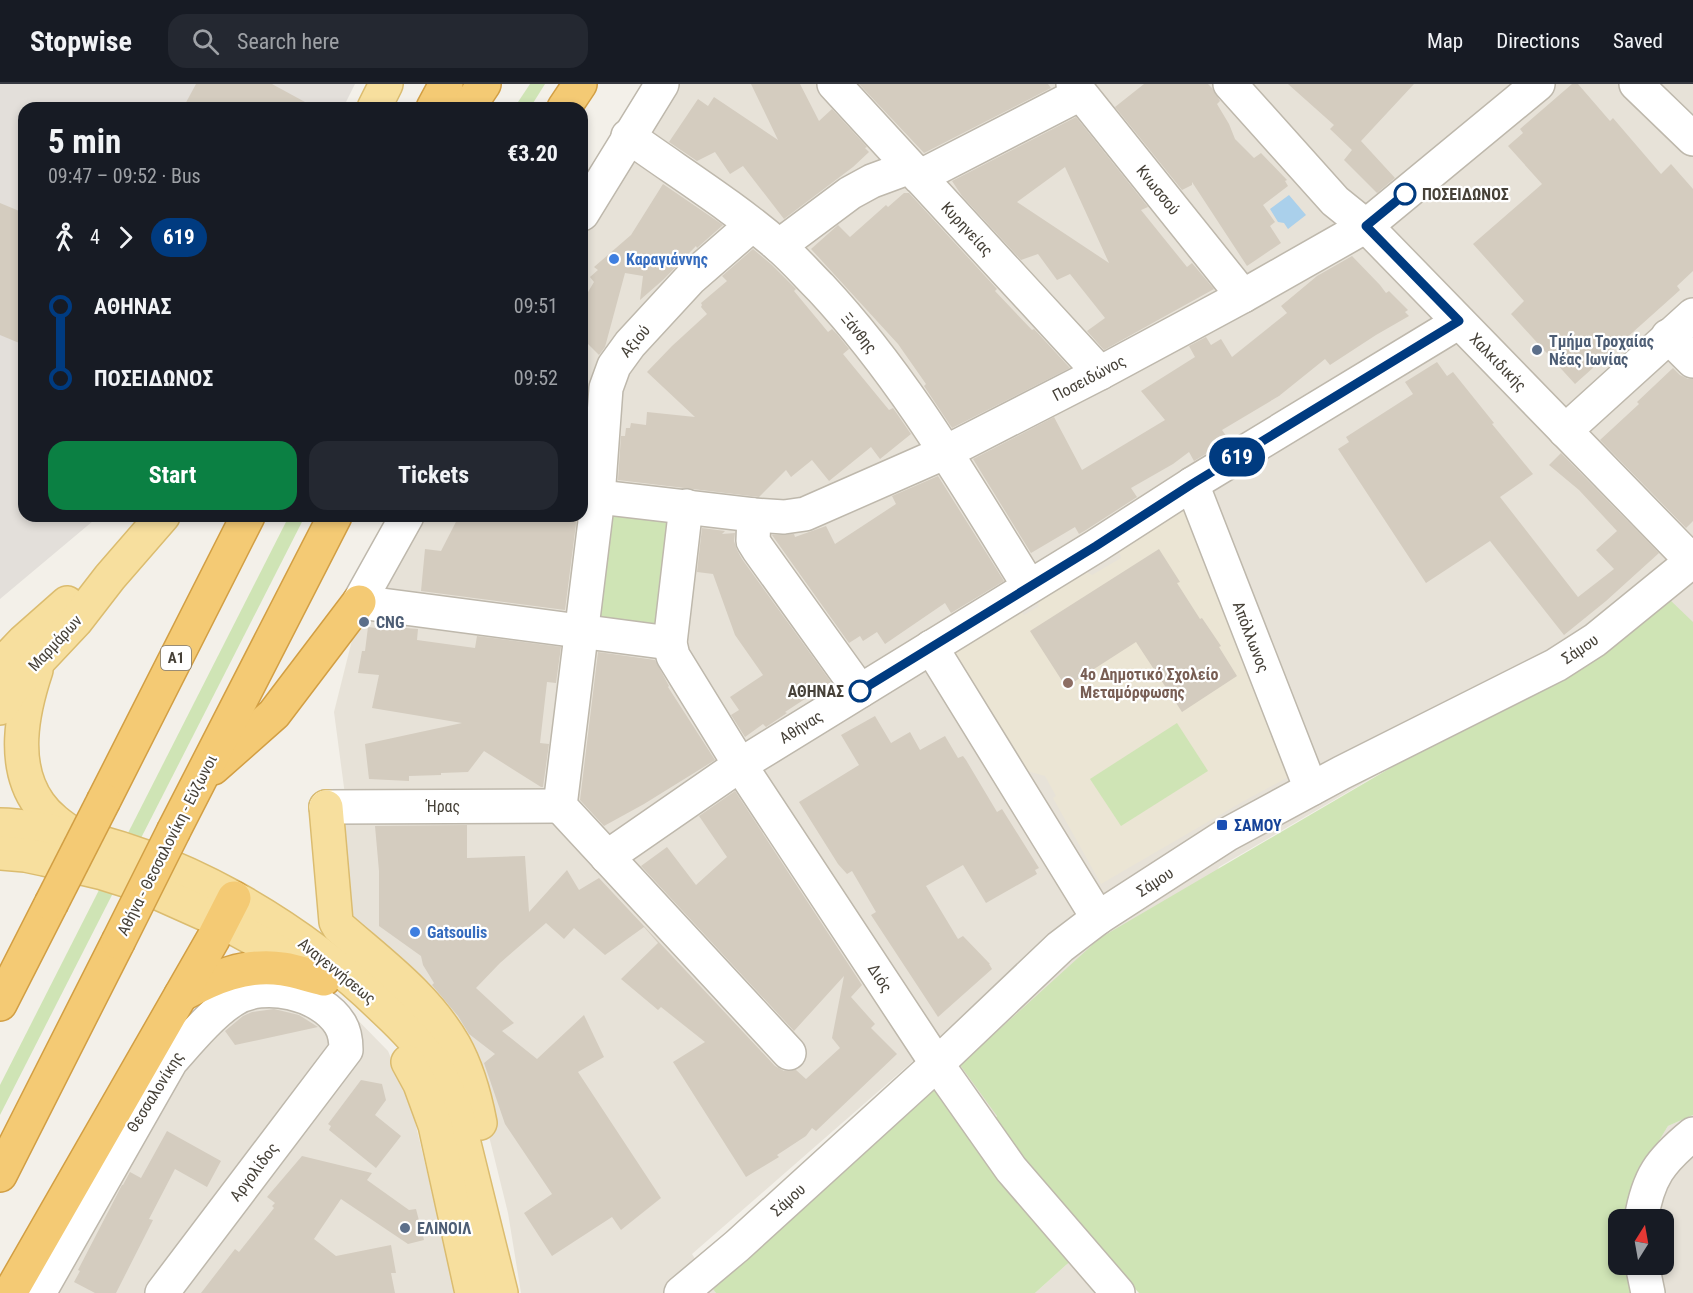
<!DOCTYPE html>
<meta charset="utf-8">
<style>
body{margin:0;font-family:"Roboto Condensed",sans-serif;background:#242831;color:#f1f3f6;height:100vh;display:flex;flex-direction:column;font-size:22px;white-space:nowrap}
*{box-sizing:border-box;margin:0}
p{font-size:20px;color:#9ea1a6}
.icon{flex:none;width:33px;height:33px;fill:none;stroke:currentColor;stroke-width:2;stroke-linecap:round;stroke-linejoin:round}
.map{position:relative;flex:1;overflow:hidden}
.side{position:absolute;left:18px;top:18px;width:570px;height:420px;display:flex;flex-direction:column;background:#171b24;border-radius:18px;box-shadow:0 3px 9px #0003}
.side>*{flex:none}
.badge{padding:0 12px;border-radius:20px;font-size:21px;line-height:39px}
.needle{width:39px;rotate:11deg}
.controls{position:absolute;left:1608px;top:1125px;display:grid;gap:12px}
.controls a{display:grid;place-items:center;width:66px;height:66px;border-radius:12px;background:#171b24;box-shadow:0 3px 9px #0003;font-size:30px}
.map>.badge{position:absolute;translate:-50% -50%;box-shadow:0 0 0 3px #fff}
.legs{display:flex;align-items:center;gap:9px;height:66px;padding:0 30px;font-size:20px}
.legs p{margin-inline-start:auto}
.summary{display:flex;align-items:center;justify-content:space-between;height:102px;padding:0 30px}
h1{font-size:33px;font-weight:700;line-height:45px}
.primary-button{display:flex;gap:12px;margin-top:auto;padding:12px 30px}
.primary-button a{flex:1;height:69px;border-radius:18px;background:#0b8043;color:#fff;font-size:24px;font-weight:700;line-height:69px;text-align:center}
.primary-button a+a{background:#242831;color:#f1f3f6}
ul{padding:0 30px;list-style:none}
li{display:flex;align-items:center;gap:21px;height:72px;font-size:22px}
li i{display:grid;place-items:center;width:9px;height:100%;margin:0 8px;background:currentColor}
li i::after{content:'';width:15px;height:15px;margin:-8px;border:4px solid;border-radius:50%;background:#171b24}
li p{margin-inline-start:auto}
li:first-child i{background:linear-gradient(#0000 50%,currentColor 0)}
li:last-child i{background:linear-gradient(currentColor 50%,#0000 0)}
header{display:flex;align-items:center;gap:36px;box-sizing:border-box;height:84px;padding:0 30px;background:#171b24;border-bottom:2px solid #363941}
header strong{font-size:28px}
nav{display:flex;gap:33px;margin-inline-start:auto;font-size:21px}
.search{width:420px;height:54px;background:#242831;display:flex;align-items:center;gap:15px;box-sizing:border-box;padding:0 21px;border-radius:18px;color:#9ea1a6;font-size:22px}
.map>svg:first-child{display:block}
.residential{fill:#e7e2d8}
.industrial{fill:#e3dfda}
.education{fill:#ebe5d4}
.green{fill:#cfe4b5}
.water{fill:#aad0eb}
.building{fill:#d4ccbf;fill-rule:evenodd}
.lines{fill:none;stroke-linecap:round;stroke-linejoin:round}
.minor-casing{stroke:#beb8ac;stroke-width:36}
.major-casing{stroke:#dbbc6f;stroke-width:36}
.highway-casing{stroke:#d29f44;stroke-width:36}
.minor{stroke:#fff;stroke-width:33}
.major{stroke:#f7df9e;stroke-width:33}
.highway{stroke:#f4ca74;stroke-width:33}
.highway-bridge-casing{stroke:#d29f44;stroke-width:36;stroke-linecap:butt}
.highway-bridge{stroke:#f4ca74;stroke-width:33}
.line-1-casing{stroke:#fff;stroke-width:14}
.line-1{stroke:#003b80;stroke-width:9}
.stop-1-dot{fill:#fff;stroke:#003b80;stroke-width:3}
.shop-dot{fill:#3f7fe0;stroke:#fff;stroke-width:2}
.service-dot{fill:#5c6f8a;stroke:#fff;stroke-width:2}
.education-dot{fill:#8d6e63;stroke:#fff;stroke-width:2}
.transit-dot{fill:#1a4fb4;stroke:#fff;stroke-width:2}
.labels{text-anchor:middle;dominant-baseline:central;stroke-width:4.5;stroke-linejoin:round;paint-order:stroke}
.shield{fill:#fff;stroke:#7e7a74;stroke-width:1.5}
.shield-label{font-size:15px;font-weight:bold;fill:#464138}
.street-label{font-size:16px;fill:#464138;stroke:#fff}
.stop-label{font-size:16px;font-weight:bold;fill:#464138;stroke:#fff;text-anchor:start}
.shop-label{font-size:16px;font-weight:bold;fill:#366cbe;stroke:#fff;text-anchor:start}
.service-label{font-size:16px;font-weight:bold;fill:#4e5e75;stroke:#fff;text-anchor:start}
.education-label{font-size:16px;font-weight:bold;fill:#785e54;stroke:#fff;text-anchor:start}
.transit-label{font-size:16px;font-weight:bold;fill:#164399;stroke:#fff;text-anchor:start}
</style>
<header>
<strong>Stopwise</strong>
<div class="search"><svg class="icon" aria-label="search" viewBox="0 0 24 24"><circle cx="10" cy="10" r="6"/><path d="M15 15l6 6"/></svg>Search here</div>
<nav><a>Map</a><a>Directions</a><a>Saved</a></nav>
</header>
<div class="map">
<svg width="1693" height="1209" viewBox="0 0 1693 1209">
<rect width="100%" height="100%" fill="#f3f0e9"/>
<g class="residential">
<polygon points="676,0 1693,0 1693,700 1403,676 1219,783 1139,908 993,1035 936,957 692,1170 716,1209 521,1209 508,1129 486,1040 346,837 345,711 334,628 355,544 420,432 582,432 582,152 646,43"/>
<polygon points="237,897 342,920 388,967 411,1021 456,1209 47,1209 166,973 196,923"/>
<polygon points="1693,1031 1693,1209 1635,1209 1632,1181 1664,1180 1664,1136 1629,1136 1645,1080 1668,1042"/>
<polygon points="1093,1160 1136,1209 1035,1209 1066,1181"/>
</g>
<polygon class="industrial" points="0,0 355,0 343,24 24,24 24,432 99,432 0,515"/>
<polygon class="education" points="1182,424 1188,426 1292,691 1242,718 1101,800 1053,714 1056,712 1045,692 1027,687 954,568 1020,526 1024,531 1039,522 1036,516 1083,486 1092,491 1121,474 1119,466"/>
<g class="green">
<polygon points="530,0 545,0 530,24 514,24"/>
<polygon points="590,426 688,438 680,567 593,554"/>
<polygon points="289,432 305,432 0,1031 0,1001"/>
<polygon points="1669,515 1693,538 1693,1031 1668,1042 1645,1080 1629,1135 1618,1136 1618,1180 1632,1181 1635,1209 1139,1209 1093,1160 1066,1181 1035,1209 716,1209 713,1205 933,1003 973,1057 997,1032 960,981 1100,854 1404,676 1572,583"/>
<polygon points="1177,639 1208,687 1121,742 1090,695"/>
</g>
<polygon class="water" points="1289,111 1306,131 1288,145 1284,139 1278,138 1270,125"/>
<g class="building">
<polygon points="196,0 272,0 316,24 183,24"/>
<polygon points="751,0 800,0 819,37 832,25 867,63 865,64 869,68 853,83 784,135 743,82 730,90 715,68 697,77 669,58 698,15 708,22 714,13 778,56"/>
<polygon points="859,0 1048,0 1051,4 924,69"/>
<polygon points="1144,0 1208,0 1212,4 1220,17 1217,20 1229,40 1235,55 1254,74 1261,69 1287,96 1285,97 1288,102 1263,121 1275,138 1270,142 1281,159 1247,182 1192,98 1192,101 1182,106 1115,23"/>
<polygon points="1288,0 1414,0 1361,57 1395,94 1377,109 1344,76 1352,66 1330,45 1334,41"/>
<polygon points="1572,0 1578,0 1610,37 1613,34 1661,90 1671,80 1693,105 1693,187 1677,202 1680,206 1575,300 1511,230 1524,217 1473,160 1542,100 1508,62 1523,49 1520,45"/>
<path d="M 1076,33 L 1148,123 L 1141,126 L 1187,183 L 1192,179 L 1214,205 L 1104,266 L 1087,247 L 1105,234 L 1070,190 L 1057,196 L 1038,170 L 1021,176 L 962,112 L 952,97 ZM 1065,83 L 1109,179 L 1017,118 Z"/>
<polygon points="663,100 723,141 697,164 696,162 664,195 640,216 643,192 625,189 605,263 599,271 582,254 582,218 594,198 590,193 598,186 594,183 631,151"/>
<polygon points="904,109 909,109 997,205 995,207 1032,246 1034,245 1070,284 952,344 924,302 926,300 898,260 811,165 838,141 850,153 886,121 888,123"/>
<polygon points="0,119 24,129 24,261 0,251"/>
<polygon points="753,165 772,181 796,205 794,207 828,248 832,245 837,250 849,265 843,270 889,326 893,324 911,350 880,375 871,363 829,397 812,376 791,393 786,386 759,413 618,396 621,352 625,352 626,344 630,344 631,339 646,341 647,328 695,333 647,288 672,262 707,230 701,223 702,221 701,219 727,197 722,192"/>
<polygon points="1352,172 1380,201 1386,209 1389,207 1408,226 1405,228 1409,232 1376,251 1330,281 1325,275 1279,312 1222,346 1229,356 1194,377 1189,368 1173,380 1131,404 1137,413 1086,446 1079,450 1075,443 1031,469 973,375 1054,333 1082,386 1165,336 1141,307 1195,273 1189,262 1206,253 1211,261 1221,255 1232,273 1287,229 1281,222 1317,192"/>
<polygon points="1437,278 1447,292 1453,288 1494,339 1492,340 1533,390 1500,413 1578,513 1614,485 1596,466 1617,447 1579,406 1549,381 1561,369 1659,469 1606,517 1564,551 1490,457 1426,499 1338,365 1349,358 1346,353 1413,310 1405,298"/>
<polygon points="1673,284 1680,291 1688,295 1693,295 1693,437 1686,444 1600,356 1639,320 1637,318"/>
<polygon points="938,392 1004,497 951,529 945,519 885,560 877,548 863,557 860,552 849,559 772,451 794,450 795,453 826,442 835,460 896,420 892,412"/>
<polygon points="459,432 577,432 565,526 421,507 425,465 441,467"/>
<polygon points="702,444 725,447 722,450 735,449 734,457 737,466 742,475 831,598 785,628 787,629 766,643 763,640 745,653 731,631 739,626 730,613 763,591 735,551 713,490 697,488"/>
<polygon points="1159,465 1180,498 1177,499 1200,535 1202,534 1221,562 1219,563 1237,592 1182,628 1136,558 1066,603 1030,547"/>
<polygon points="368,543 393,546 394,543 418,545 417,556 475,564 477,552 561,563 556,599 547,598 540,659 549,660 543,703 541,703 484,667 468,688 441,689 441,691 409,692 409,697 369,695 365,660 462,639 372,624 379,591 358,589 362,567 365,567"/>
<polygon points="598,568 655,576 669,602 668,603 715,676 644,720 604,742 580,716"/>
<polygon points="875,632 891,659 910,648 920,666 945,652 958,674 963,672 966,676 997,728 1002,725 1039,784 1035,786 1037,790 986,819 963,781 926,802 958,855 963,852 990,880 989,880 992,885 938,933 871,831 876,828 852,787 847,790 838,780 799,718 859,681 841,651"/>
<polygon points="735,707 862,901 851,913 875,940 871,944 897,970 816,1047 812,1044 806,1052 777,1071 779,1073 746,1093 673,978 705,958 661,923 658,926 621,895 658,859 644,843 605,871 574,844 564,855 546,839 500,879 476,904 514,939 502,947 537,975 584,931 604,973 578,988 661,1114 621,1146 612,1133 552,1172 524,1129 552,1110 505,1040 484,979 495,970 469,950 458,932 432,901 434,899 423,881 421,872 379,842 379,787 375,742 467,741 467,774 525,772 529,828 567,786 579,806 599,794 775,982 784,987 796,986 806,995 840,964 832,954 844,892 794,947 641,782 667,763 696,801 727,773 699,732"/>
<polygon points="274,925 299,931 318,943 235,961 225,947 243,932 252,928"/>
<polygon points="361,996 382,1000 386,1016 375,1031 401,1052 376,1084 329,1046 331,1042 328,1040"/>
<polygon points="167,1047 221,1077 207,1103 175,1085 149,1135 153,1136 116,1209 95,1209 74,1198 80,1187 78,1186 122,1101 123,1101 130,1088 141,1094"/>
<polygon points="302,1072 372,1089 367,1096 409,1126 416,1125 424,1156 408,1160 341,1115 314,1155 336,1172 391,1161 396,1189 391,1189 395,1209 201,1209 235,1165 239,1168 274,1124 272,1122 275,1119 267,1113"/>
</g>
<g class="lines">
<defs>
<g id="minor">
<polyline points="834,0 1100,289"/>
<polyline points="1073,0 1243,212"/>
<polyline points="1230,0 1335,117 1366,142 1693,478"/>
<polyline points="1636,0 1693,55"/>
<path d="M 628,52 C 678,88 733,122 779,162 C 794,175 807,190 821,204 C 904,293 965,399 1029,502"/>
<polyline points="919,93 1080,10"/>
<polyline points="582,130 662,0"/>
<polyline points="752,141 690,195 630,260 614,282 606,304 598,413 560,722 789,969"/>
<polyline points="779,162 850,109 872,97 910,83"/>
<polyline points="1668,252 1693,277"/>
<polyline points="1565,347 1693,231"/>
<polyline points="1192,400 1311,705"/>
<polyline points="582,411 754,431 784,433 805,430 946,368 1100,289 1243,212 1366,142 1538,0"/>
<polyline points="686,422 670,559 673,572 740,681 937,980 1011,1085 1118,1209"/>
<polyline points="754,431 753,457 758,465 860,607"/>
<polyline points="407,432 359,518 670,559"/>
<polyline points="931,563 1098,834"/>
<polyline points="326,723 560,722"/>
<polyline points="607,773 740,681 1096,462 1192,400 1459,238"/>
<path d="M 1641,1136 C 1648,1093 1660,1077 1693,1050"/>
<polyline points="1642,1180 1648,1209"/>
<path d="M 39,1209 L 171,977 C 188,958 211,930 233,916 C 263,896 321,909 340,940 C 345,948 346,957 346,966 L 162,1209"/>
<polyline points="681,1209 737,1162 937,980 1060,863 1098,834 1228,750 1341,689 1556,581 1595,556 1692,477"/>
</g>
<g id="major">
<polyline points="374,24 386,0"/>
<polyline points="0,582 24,557 67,519"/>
<path d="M 36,586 C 22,628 11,681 39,720 C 48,733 61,742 74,751"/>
<polyline points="0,624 12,605 76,537 110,493 163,432"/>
<path d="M 326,723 L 336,838 L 339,843 C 380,879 426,912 454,961 C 467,984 475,1013 480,1039"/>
<path d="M 0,741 C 18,741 36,745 54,748 C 177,770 297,840 386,927 C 402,942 419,959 431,977 C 444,995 451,1014 458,1035 L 501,1209"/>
<polyline points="0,769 25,771 44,775 103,789 138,800 223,838 302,881"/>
<polyline points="408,978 420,1000 435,1041 472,1209"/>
</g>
<g id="highway">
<polyline points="433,24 446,0"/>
<polyline points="468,24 484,0"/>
<polyline points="564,24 580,0"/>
<polyline points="213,684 274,630 359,518"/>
<polyline points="104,716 248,432"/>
<polyline points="174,746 335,432"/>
<path d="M 181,911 C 212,894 246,879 283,885 C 297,887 310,892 324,895"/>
<polyline points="0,920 51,820"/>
<polyline points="0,1091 118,858"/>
<polyline points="10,1209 213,855 234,814"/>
</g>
</defs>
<use href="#minor" class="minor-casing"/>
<use href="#major" class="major-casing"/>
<use href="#highway" class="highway-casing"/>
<use href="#minor" class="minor"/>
<use href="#major" class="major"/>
<use href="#highway" class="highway"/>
<defs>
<g id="highway-bridge">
<polyline points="51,820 104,716"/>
<polyline points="118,858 174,746"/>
</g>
</defs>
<use href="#highway-bridge" class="highway-bridge-casing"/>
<use href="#highway-bridge" class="highway-bridge"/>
</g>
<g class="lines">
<defs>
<polyline id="line-1" points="860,607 1096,462 1192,400 1459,237 1366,142 1405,110"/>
</defs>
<use href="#line-1" class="line-1-casing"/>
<use href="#line-1" class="line-1"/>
</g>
<g class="stop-1-dot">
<circle cx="1405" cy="110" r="10"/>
<circle cx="860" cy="607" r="10"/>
</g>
<g class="shop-dot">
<circle cx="614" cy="175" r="6"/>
<circle cx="415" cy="848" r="6"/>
</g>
<g class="service-dot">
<circle cx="1537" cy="266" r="6"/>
<circle cx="364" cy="538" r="6"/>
<circle cx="405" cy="1144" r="6"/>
</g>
<circle class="education-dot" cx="1068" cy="599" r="6"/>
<rect class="transit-dot" x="1216" y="735" width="12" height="12" rx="3"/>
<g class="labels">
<rect class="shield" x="161" y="562" width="30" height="24" rx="4.5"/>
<g class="shield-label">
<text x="176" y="574">Α1</text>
</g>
<g class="street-label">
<text transform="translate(1158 106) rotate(51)">Κνωσσού</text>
<text transform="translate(967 145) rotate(47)">Κυρηνείας</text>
<text transform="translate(859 249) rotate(51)">Ξάνθης</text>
<text transform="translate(635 257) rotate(-50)">Αξιού</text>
<text transform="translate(1498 278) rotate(46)">Χαλκιδικής</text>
<text transform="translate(1089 294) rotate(-28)">Ποσειδώνος</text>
<text transform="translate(1251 553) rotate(69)">Απόλλωνος</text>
<text transform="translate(55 559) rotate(-47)">Μαρμάρων</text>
<text transform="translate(1580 565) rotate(-34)">Σάμου</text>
<text transform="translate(801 643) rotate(-32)">Αθήνας</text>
<text x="443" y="722">Ήρας</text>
<text transform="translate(167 761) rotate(-63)">Αθήνα - Θεσσαλονίκη - Εύζωνοι</text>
<text transform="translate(1155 798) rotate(-33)">Σάμου</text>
<text transform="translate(337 887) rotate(39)">Αναγεννήσεως</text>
<text transform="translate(880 894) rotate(57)">Διός</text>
<text transform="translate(155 1008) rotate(-58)">Θεσσαλονίκης</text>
<text transform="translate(254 1088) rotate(-53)">Αργολίδος</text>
<text transform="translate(788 1116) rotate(-42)">Σάμου</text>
</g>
<g class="stop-label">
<text x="1422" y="110">ΠΟΣΕΙΔΩΝΟΣ</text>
<text x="844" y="607" text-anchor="end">ΑΘΗΝΑΣ</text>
</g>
<g class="shop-label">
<text x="626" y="175">Καραγιάννης</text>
<text x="427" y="848">Gatsoulis</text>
</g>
<g class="service-label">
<text x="1549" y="257">Τμήμα Τροχαίας<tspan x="1549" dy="18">Νέας Ιωνίας</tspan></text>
<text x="376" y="538">CNG</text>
<text x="417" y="1144">ΕΛΙΝΟΙΛ</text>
</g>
<g class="education-label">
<text x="1080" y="590">4ο Δημοτικό Σχολείο<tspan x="1080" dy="18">Μεταμόρφωσης</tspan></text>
</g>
<g class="transit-label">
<text x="1234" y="741">ΣΑΜΟΥ</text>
</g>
</g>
</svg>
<div class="controls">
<a><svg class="needle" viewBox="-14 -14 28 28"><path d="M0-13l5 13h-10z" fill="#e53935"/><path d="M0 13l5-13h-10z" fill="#9ea1a6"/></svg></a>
</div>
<b class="badge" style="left:1237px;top:373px;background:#003b80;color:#fff">619</b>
<section class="side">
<div class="summary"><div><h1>5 min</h1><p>09:47 – 09:52 · Bus</p></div><b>€3.20</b></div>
<div class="legs"><svg class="icon" aria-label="walk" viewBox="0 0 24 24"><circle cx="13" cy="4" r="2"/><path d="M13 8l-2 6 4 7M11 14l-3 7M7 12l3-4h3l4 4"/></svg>4<svg class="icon" aria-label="forward" viewBox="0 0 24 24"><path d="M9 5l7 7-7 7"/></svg><b class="badge" style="background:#003b80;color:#fff">619</b></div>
<ul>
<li><i style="color:#003b80"></i><b>ΑΘΗΝΑΣ</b><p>09:51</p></li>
<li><i style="color:#003b80"></i><b>ΠΟΣΕΙΔΩΝΟΣ</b><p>09:52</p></li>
</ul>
<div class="primary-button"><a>Start</a><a>Tickets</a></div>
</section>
</div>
